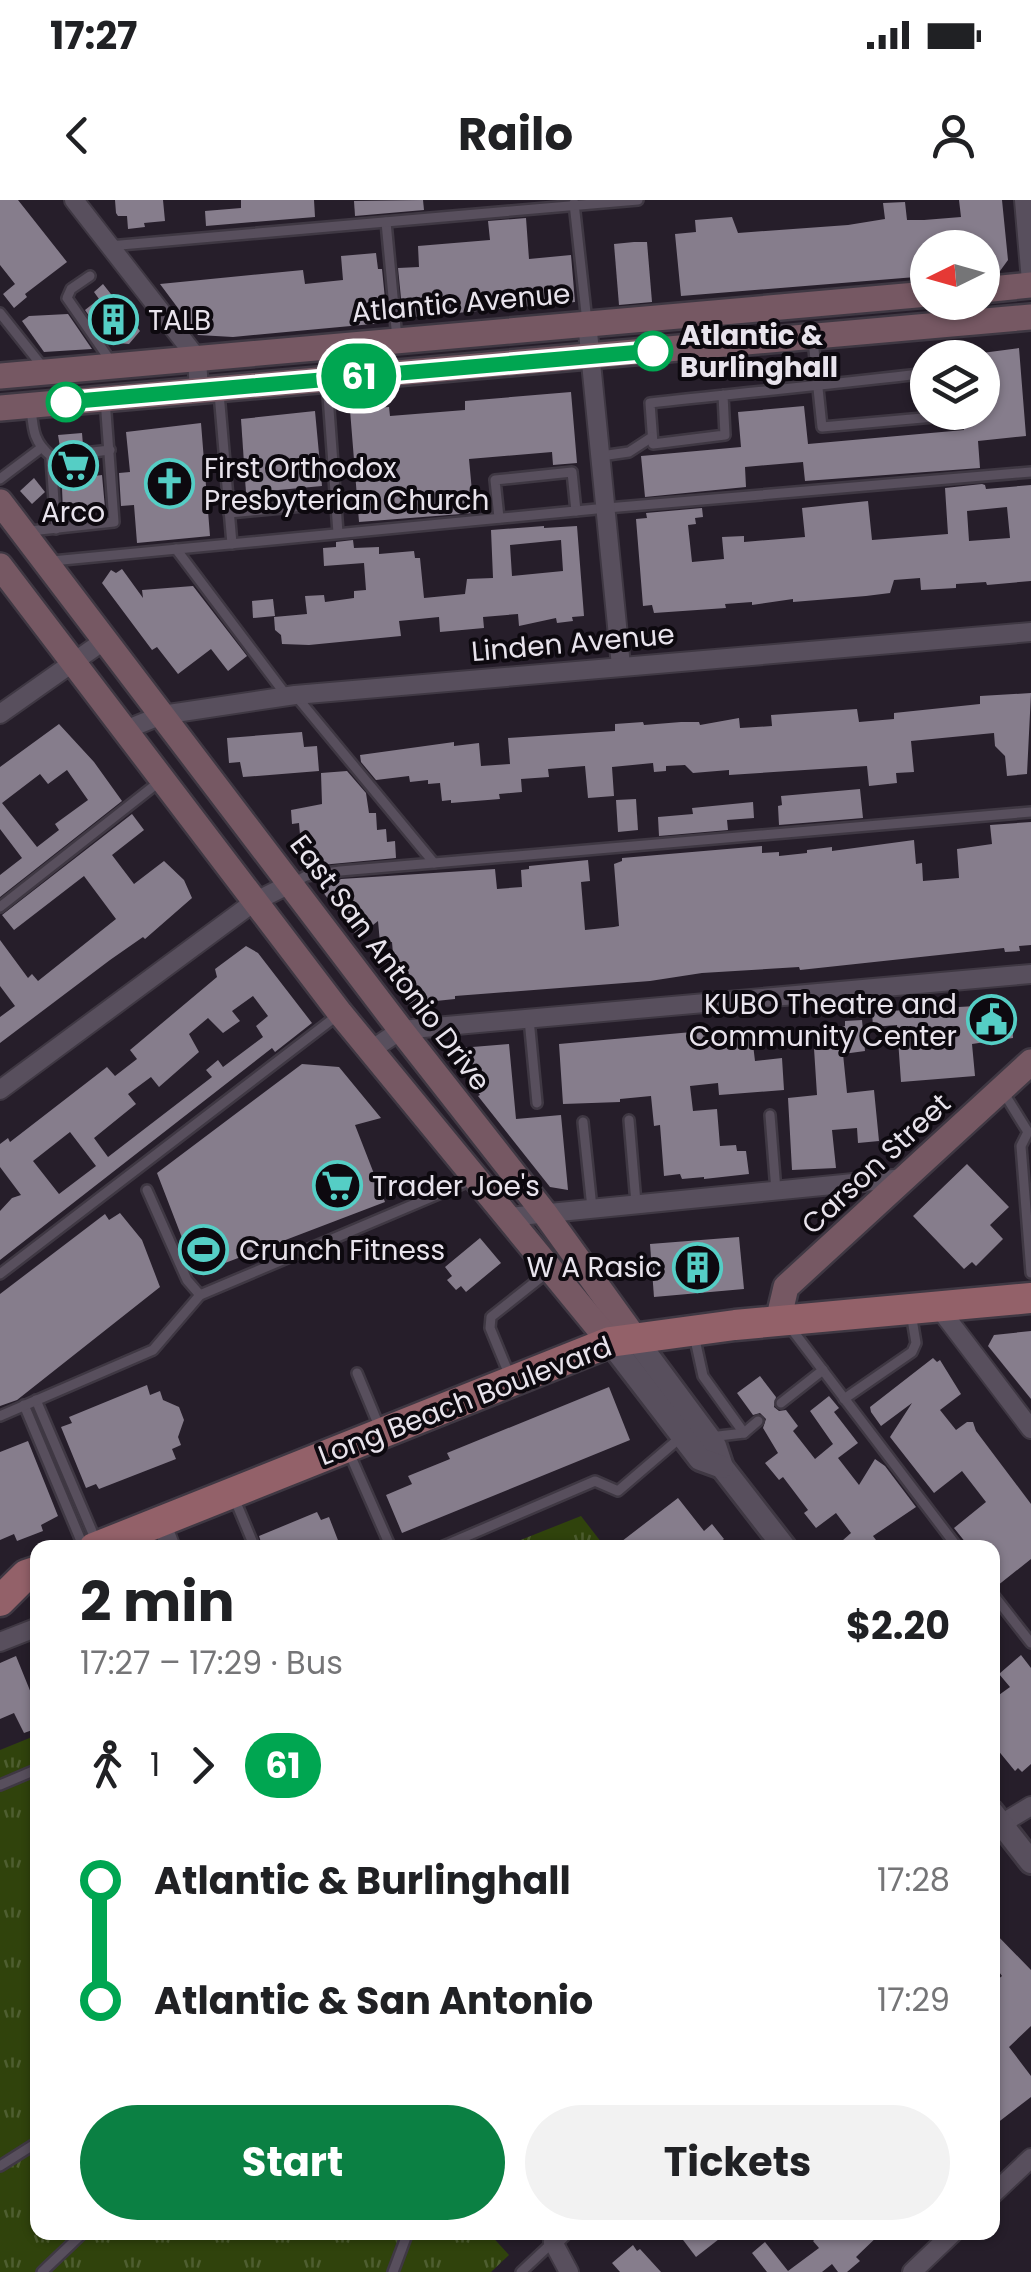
<!DOCTYPE html>
<meta charset="utf-8">
<style>
body{margin:0;font-family:Poppins,sans-serif;background:#f2f2f2;color:#202124;height:100vh;display:flex;flex-direction:column;font-size:38px;white-space:nowrap}
*{box-sizing:border-box;margin:0}
p{font-size:32px;color:#757577}
.icon{flex:none;width:55px;height:55px;fill:none;stroke:currentColor;stroke-width:2;stroke-linecap:round;stroke-linejoin:round}
.map{position:relative;flex:1;overflow:hidden}
.details{position:absolute;left:30px;top:1340px;width:970px;height:700px;display:flex;flex-direction:column;background:#fff;border-radius:20px;box-shadow:0 2px 8px #0004}
.details>*{flex:none}
.badge{padding:0 20px;border-radius:32px;font-size:35px;line-height:65px}
.needle{width:65px;rotate:265deg}
.tools{position:absolute;left:910px;top:30px;display:grid;gap:20px}
.tools a{display:grid;place-items:center;width:90px;height:90px;border-radius:50%;background:#fff;box-shadow:0 2px 8px #0004;font-size:50px}
.map>.badge{position:absolute;translate:-50% -50%;box-shadow:0 0 0 5px #fff}
.legs{display:flex;align-items:center;gap:15px;height:110px;padding:0 50px;font-size:32px}
.legs p{margin-inline-start:auto}
.summary{display:flex;align-items:center;justify-content:space-between;height:170px;padding:0 50px}
h1{font-size:55px;font-weight:700;line-height:75px}
.primary-button{display:flex;gap:20px;margin-top:auto;padding:20px 50px}
.primary-button a{flex:1;height:115px;border-radius:60px;background:#0b8043;color:#fff;font-size:40px;font-weight:700;line-height:115px;text-align:center}
.primary-button a+a{background:#f2f2f2;color:#202124}
ul{padding:0 50px;list-style:none}
li{display:flex;align-items:center;gap:35px;height:120px;font-size:38px}
li i{display:grid;place-items:center;width:15px;height:100%;margin:0 12px;background:currentColor}
li i::after{content:'';width:25px;height:25px;margin:-12px;border:8px solid;border-radius:50%;background:#fff}
li p{margin-inline-start:auto}
li:first-child i{background:linear-gradient(#0000 50%,currentColor 0)}
li:last-child i{background:linear-gradient(currentColor 50%,#0000 0)}
.status{display:flex;justify-content:space-between;align-items:center;height:70px;padding:0 50px;background:#fff;direction:ltr}
.status svg{height:28px;fill:currentColor}
header{display:flex;justify-content:space-between;align-items:center;height:130px;padding:0 50px;background:#fff;font-size:45px;font-weight:700}
.map>svg:first-child{display:block}
.grass{fill:url(#grass-tufts)}
.building{fill:#867d8c;fill-rule:evenodd}
.lines{fill:none;stroke-linecap:round;stroke-linejoin:round}
.service-casing{stroke:#3f3843;stroke-width:14}
.minor-casing{stroke:#3f3843;stroke-width:22}
.tertiary-casing{stroke:#3f3843;stroke-width:28}
.secondary-casing{stroke:#3f3843;stroke-width:30}
.primary-casing{stroke:#3f3843;stroke-width:35}
.service{stroke:#584f5d;stroke-width:9}
.minor{stroke:#584f5d;stroke-width:18}
.tertiary{stroke:#584f5d;stroke-width:22}
.secondary{stroke:#765863;stroke-width:25}
.primary{stroke:#936169;stroke-width:30}
.line-1-casing{stroke:#fff;stroke-width:22}
.line-1{stroke:#00a651;stroke-width:15}
.stop-1-dot{fill:#fff;stroke:#00a651;stroke-width:5}
.labels{text-anchor:middle;dominant-baseline:central;stroke-width:8;stroke-linejoin:round;paint-order:stroke}
.street-label{font-size:28px;fill:#e8e3ec;stroke:#0d090f}
.poi-label{font-size:28px;fill:#e8e3ec;stroke:#0d090f;text-anchor:start}
.stop-label{font-size:28px;font-weight:bold;fill:#e8e3ec;stroke:#0d090f;text-anchor:start}
</style>
<div class="status"><b>17:27</b><svg viewBox="0 0 49 12"><path d="M0 12V9h3v3zM5 12V6h3v6zM10 12V3h3v9zM15 12V0h3v12zM26 1h20v11H26zM47 4h2v5h-2z"/></svg></div>
<header><svg class="icon" aria-label="back" viewBox="0 0 24 24"><path d="M15 5l-7 7 7 7"/></svg>Railo<svg class="icon" aria-label="person" viewBox="0 0 24 24"><circle cx="12" cy="8" r="4"/><path d="M4 21q1-7 8-7t8 7"/></svg></header>
<div class="map">
<svg width="1031" height="2072" viewBox="0 0 1031 2072">
<defs>
<pattern id="grass-tufts" width="24" height="20" patternUnits="userSpaceOnUse" patternTransform="scale(2.5)"><rect width="24" height="20" fill="#30430c"/><path d="M3 7l-1-3M5 7V3M7 7l1-3M15 17l-1-3M17 17v-4M19 17l1-3" fill="none" stroke="#4e5e30"/></pattern>
</defs>
<rect width="100%" height="100%" fill="#261e2a"/>
<g class="grass">
<polygon points="581,1316 605,1347 503,1347"/>
<polygon points="37,1535 38,2032 488,2032 509,2055 491,2072 0,2072 0,1550"/>
</g>
<g class="building">
<polygon points="0,0 18,0 67,62 25,94 27,97 14,108 3,94 15,84 0,65"/>
<polygon points="115,0 163,0 165,21 144,23 145,27 128,29 127,16 118,16 116,13"/>
<polygon points="241,0 314,0 315,17 206,26 205,11 241,8"/>
<polygon points="423,0 424,10 355,16 354,1"/>
<polygon points="959,0 1002,0 1008,60 1000,71 982,72 982,48 928,48 928,76 681,96 675,34 696,32 695,20 732,17 738,33 848,25 885,19 883,3 905,2 907,20 924,20 961,17"/>
<polygon points="526,18 529,59 571,55 575,102 403,118 398,68 419,67 418,46 490,40 488,21"/>
<polygon points="634,42 647,42 652,102 619,105 614,44"/>
<polygon points="376,53 378,69 382,69 387,119 382,120 383,123 233,137 198,135 160,84 303,70 305,84 343,80 341,56"/>
<polygon points="103,84 140,131 129,144 107,142 85,110 99,99 94,92"/>
<polygon points="68,114 92,149 44,152 22,121 29,116"/>
<polygon points="1019,148 1026,236 978,241 980,268 805,281 803,262 745,267 746,287 645,297 641,256 741,247 738,212 804,206 808,244 964,230 962,212 982,212 982,153"/>
<polygon points="571,192 577,263 553,265 552,252 469,259 474,313 359,322 350,210 389,207 390,216 465,210 465,201"/>
<polygon points="315,211 322,286 246,293 241,219"/>
<polygon points="201,223 210,336 137,343 134,305 121,306 119,273 130,272 126,232"/>
<polygon points="82,233 83,245 77,249 76,255 85,261 86,277 102,275 105,308 63,312 61,264 69,255 67,249 60,247 58,235"/>
<polygon points="34,278 45,292 32,304 20,291"/>
<path d="M 982,284 L 985,285 L 986,289 L 1031,285 L 1031,381 L 987,385 L 986,382 L 956,384 L 956,388 L 921,390 L 920,378 L 894,380 L 890,393 L 866,396 L 793,402 L 793,399 L 752,405 L 752,402 L 725,404 L 726,408 L 654,413 L 652,405 L 643,406 L 636,319 L 647,318 L 646,313 L 702,308 L 703,317 L 695,318 L 696,324 L 688,325 L 692,362 L 724,359 L 722,337 L 744,336 L 744,342 L 805,337 L 802,308 L 839,304 L 868,301 L 872,340 L 948,334 L 945,288 ZM 1007,307 L 1010,338 L 969,341 L 967,311 Z"/>
<path d="M 544,326 L 544,328 L 577,326 L 584,416 L 572,417 L 573,421 L 557,423 L 556,418 L 519,426 L 518,414 L 483,417 L 484,428 L 440,432 L 439,417 L 399,421 L 401,436 L 309,445 L 282,444 L 281,435 L 275,430 L 274,417 L 307,414 L 305,396 L 324,395 L 325,402 L 354,398 L 354,391 L 366,390 L 364,363 L 324,366 L 323,348 L 336,347 L 336,342 L 353,340 L 354,348 L 379,347 L 379,354 L 414,351 L 415,358 L 420,358 L 424,398 L 465,394 L 467,379 L 493,378 L 491,330 ZM 561,340 L 563,371 L 512,376 L 510,345 Z"/>
<polygon points="122,369 143,398 142,390 193,386 247,456 228,471 211,449 178,474 157,447 152,450 102,383 111,370 116,373"/>
<polygon points="273,399 275,416 253,418 252,401"/>
<polygon points="1031,493 1027,574 1007,576 1005,556 995,546 994,533 911,541 914,572 896,573 897,583 869,586 867,566 729,575 729,570 693,573 685,565 666,566 666,571 654,572 653,563 612,567 614,596 588,598 585,566 548,569 549,577 521,579 522,592 499,594 500,599 451,603 451,600 442,601 440,583 428,584 428,580 410,582 409,576 376,580 361,562 360,555 454,542 454,546 479,543 481,566 510,564 508,538 615,531 615,524 643,522 644,525 681,522 699,522 700,525 739,518 740,528 772,526 771,515 857,509 859,522 894,519 894,513 980,504 980,496"/>
<path d="M 59,524 L 94,562 L 122,601 L 0,697 L 0,675 L 22,658 L 0,629 L 0,567 ZM 67,570 L 88,600 L 55,624 L 59,630 L 37,647 L 2,603 L 40,574 L 48,584 Z"/>
<polygon points="302,532 304,547 317,546 319,571 243,577 240,562 229,563 227,538"/>
<polygon points="347,571 366,593 369,613 376,613 377,630 386,629 387,642 395,641 396,658 310,666 305,635 300,635 299,623 292,624 291,610 322,604 321,573"/>
<polygon points="860,589 863,618 779,625 778,606 782,605 781,596"/>
<polygon points="636,599 638,630 618,632 616,600"/>
<polygon points="753,602 754,618 727,620 728,630 659,636 658,617 693,614 692,608"/>
<polygon points="132,614 144,630 112,655 134,684 164,661 184,680 192,698 145,739 143,737 110,760 0,843 0,817 15,806 0,786 0,740 28,778 32,774 38,781 116,719 84,676 14,730 2,715"/>
<polygon points="1031,622 1031,745 1019,746 1020,751 1005,752 1004,748 800,770 799,767 702,773 650,781 455,796 455,799 407,804 396,789 392,742 380,743 378,721 358,737 322,691 341,679 495,669 497,689 522,687 521,670 529,669 529,666 588,660 590,681 581,682 585,730 614,727 619,726 614,664 622,661 622,658 762,646 762,653 779,652 779,656 807,653 807,650 832,647 832,651 914,640 916,664 922,663 923,681 959,678 957,649 992,644 990,625"/>
<path d="M 246,746 L 258,753 L 312,823 L 275,852 L 272,848 L 0,1060 L 0,1011 L 12,998 L 21,995 L 0,967 L 0,944 L 8,938 L 10,942 L 107,867 L 115,876 L 137,859 L 130,850 L 217,777 L 215,769 ZM 253,796 L 268,816 L 256,826 L 263,837 L 223,867 L 218,860 L 206,870 L 212,877 L 108,957 L 94,938 L 136,904 L 128,894 L 151,877 L 159,887 L 199,852 L 189,834 L 208,818 L 223,833 L 240,821 L 232,811 ZM 70,932 L 96,966 L 59,994 L 33,961 Z"/>
<polygon points="1011,804 1013,838 972,844 975,876 901,882 897,825 873,827 872,812"/>
<polygon points="862,820 865,851 843,854 847,893 874,890 879,941 858,943 857,928 832,930 836,968 792,970 788,898 817,895 813,833 819,832 819,828 845,826 845,821"/>
<polygon points="707,827 709,840 752,836 755,861 782,858 784,890 719,895 718,883 690,886 693,911 717,909 720,946 736,945 737,951 746,951 749,974 704,979 704,977 682,979 680,974 664,976 660,925 654,926 651,896 620,899 620,902 563,904 559,844 692,832 692,828"/>
<polygon points="509,844 516,919 561,915 568,990 550,987 478,896 480,895 455,862 460,848"/>
<polygon points="302,864 339,867 381,918 355,925 385,1002 196,1074 157,973"/>
<polygon points="967,964 1009,1007 990,1025 1003,1039 976,1066 972,1062 964,1069 913,1016"/>
<polygon points="120,1013 142,1040 160,1087 17,1200 0,1206 0,1094 105,1014 109,1020"/>
<polygon points="739,1037 744,1089 654,1097 650,1044"/>
<polygon points="480,1038 501,1063 466,1092 461,1086 456,1090 447,1080 452,1076 445,1067"/>
<polygon points="1031,1131 1031,1199 988,1146 994,1135"/>
<polygon points="933,1158 937,1162 940,1160 961,1194 940,1210 956,1230 967,1222 973,1222 976,1231 1031,1304 1031,1359 997,1386 992,1385 993,1348 970,1348 954,1328 986,1302 962,1271 934,1293 890,1237 912,1203 881,1226 871,1212 870,1207"/>
<polygon points="760,1176 776,1197 774,1207 779,1211 786,1210 798,1226 793,1231 815,1259 833,1244 810,1211 829,1196 839,1208 834,1212 858,1243 838,1258 859,1285 875,1259 885,1266 916,1307 873,1336 882,1348 834,1348 851,1333 836,1313 816,1328 804,1313 808,1310 783,1277 779,1280 765,1263 778,1253 763,1228 766,1219 760,1213 753,1215 737,1193"/>
<polygon points="147,1185 150,1195 160,1191 163,1200 179,1207 184,1220 178,1237 181,1245 172,1249 176,1259 99,1289 96,1284 86,1288 61,1227 72,1223 69,1217"/>
<polygon points="609,1187 630,1240 402,1333 386,1295 412,1284 408,1276 450,1259 447,1253"/>
<polygon points="28,1241 58,1316 41,1325 43,1331 17,1341 14,1334 0,1340 0,1252"/>
<polygon points="678,1298 704,1331 712,1324 724,1339 713,1348 613,1348"/>
<polygon points="317,1312 321,1320 329,1317 341,1348 263,1348 259,1336"/>
<polygon points="1021,1455 1031,1468 1031,1564 1022,1572 1018,1568 1015,1571 992,1543 992,1500 1010,1487 999,1474"/>
<polygon points="16,1456 31,1493 38,1490 38,1528 24,1533 14,1513 0,1519 0,1463"/>
<polygon points="992,1730 1031,1770 1031,1826 1009,1847 1031,1876 1031,1897 992,1927 992,1784 1002,1776 992,1762"/>
<polygon points="677,2032 728,2032 696,2057"/>
<polygon points="823,2032 882,2032 856,2057 860,2061 847,2072 838,2072 832,2064 822,2072 767,2072 752,2053 765,2042 788,2071 819,2048 813,2041"/>
<polygon points="633,2045 637,2051 640,2049 661,2072 620,2072 612,2063"/>
</g>
<g class="lines">
<defs>
<g id="service">
<polyline points="574,3 587,122"/>
<polyline points="386,22 397,139"/>
<polyline points="109,46 638,0"/>
<polyline points="90,76 71,89 67,98 112,163"/>
<polyline points="0,113 42,166"/>
<polyline points="813,140 822,227 934,217 934,212"/>
<polyline points="327,182 338,333"/>
<polyline points="219,193 232,344"/>
<path d="M 723,195 L 725,235 L 653,244 L 650,203 C 742,193 835,184 928,173"/>
<path d="M 31,207 C 33,229 33,242 52,257"/>
<polyline points="84,253 110,250"/>
<polyline points="601,256 629,252 652,237"/>
<polyline points="0,279 41,248"/>
<polyline points="229,313 335,303"/>
<polyline points="499,318 495,280 572,272 576,311"/>
<polyline points="56,329 51,259 61,255"/>
<polyline points="30,331 114,322 105,199"/>
<polyline points="176,349 286,495"/>
<polyline points="52,361 607,308 1031,272"/>
<polyline points="296,496 434,663"/>
<polyline points="293,683 306,676 340,671 1031,612"/>
<polyline points="0,707 159,582"/>
<polyline points="529,819 537,903"/>
<polyline points="1002,890 1028,932 1021,946 1031,1073"/>
<polyline points="770,915 776,991"/>
<polyline points="629,920 636,1003"/>
<polyline points="583,922 592,1008"/>
<polyline points="147,990 187,1080 200,1095"/>
<polyline points="0,1074 338,815"/>
<polyline points="790,1127 958,1348"/>
<polyline points="694,1135 703,1176 744,1233"/>
<polyline points="357,1173 379,1226"/>
<polyline points="509,1174 490,1128 491,1117 549,1071"/>
<polyline points="844,1199 912,1152 916,1143 911,1113"/>
<polyline points="36,1200 97,1343"/>
<polyline points="781,1203 823,1170"/>
<polyline points="24,1205 84,1348"/>
<polyline points="0,1216 153,1150 200,1095 474,979"/>
<polyline points="710,1237 744,1233 758,1221"/>
<polyline points="348,1250 391,1348"/>
<polyline points="235,1300 255,1348"/>
<polyline points="439,1348 595,1281 618,1291 681,1237"/>
<polyline points="992,1393 1031,1443"/>
<polyline points="0,1585 38,1569"/>
<polyline points="0,1966 38,1942"/>
<polyline points="42,2072 84,2032"/>
<polyline points="393,2072 408,2032"/>
<polyline points="521,2072 553,2042"/>
</g>
<g id="minor">
<polyline points="74,0 197,158 199,192"/>
<polyline points="1024,0 1031,81"/>
<polyline points="587,122 621,466"/>
<polyline points="0,514 105,440"/>
<polyline points="125,530 162,515 295,495 1031,432"/>
<polyline points="371,850 401,830 1031,774"/>
<polyline points="0,890 254,702 292,683"/>
<polyline points="509,1017 904,978"/>
<polyline points="939,1108 1031,1229"/>
<polyline points="160,1319 171,1348"/>
<polyline points="0,1442 38,1427"/>
<polyline points="993,1629 1031,1606"/>
<polyline points="992,1995 1031,1958"/>
<polyline points="563,2032 553,2042 569,2072"/>
<polyline points="912,2072 954,2032"/>
</g>
<g id="tertiary">
<polyline points="634,1137 715,1246 722,1267 785,1348"/>
<polyline points="610,1142 700,1259 722,1267"/>
<polyline points="992,1612 1031,1662"/>
</g>
<g id="secondary">
<polyline points="982,90 1031,85"/>
<polyline points="0,176 928,94"/>
<polyline points="0,208 1031,117"/>
<polyline points="0,302 401,830 546,1015 634,1137"/>
<polyline points="0,366 340,813 610,1142"/>
<polyline points="778,1121 786,1087 1031,862"/>
</g>
<g id="primary">
<polyline points="94,1348 610,1142 735,1125 1031,1098"/>
<polyline points="0,1401 26,1375 38,1371"/>
</g>
</defs>
<use href="#service" class="service-casing"/>
<use href="#minor" class="minor-casing"/>
<use href="#tertiary" class="tertiary-casing"/>
<use href="#secondary" class="secondary-casing"/>
<use href="#primary" class="primary-casing"/>
<use href="#service" class="service"/>
<use href="#minor" class="minor"/>
<use href="#tertiary" class="tertiary"/>
<use href="#secondary" class="secondary"/>
<use href="#primary" class="primary"/>
</g>
<g class="lines">
<defs>
<polyline id="line-1" points="66,202 653,151"/>
</defs>
<use href="#line-1" class="line-1-casing"/>
<use href="#line-1" class="line-1"/>
</g>
<defs>
<symbol id="building-ring" viewBox="-11 -11 22 22"><circle r="9.5" fill="#0d090f" stroke="#55cec5" stroke-width="1.5"/><path d="M-4-6H4V6H1V3H-1V6H-4ZM-2.5-4.3h1.7v1.8h-1.7ZM.8-4.3h1.7v1.8H.8ZM-2.5-1h1.7V.8h-1.7ZM.8-1h1.7V.8H.8Z" fill="#55cec5"/></symbol>
<symbol id="supermarket-ring" viewBox="-11 -11 22 22"><circle r="9.5" fill="#0d090f" stroke="#55cec5" stroke-width="1.5"/><path d="M-6-5.5h2.5l.6 2H6L4.5 2H-2.5L-4.4-4H-6ZM-1.5 3.2a1.3 1.3 0 1 0 .1 0ZM3 3.2a1.3 1.3 0 1 0 .1 0Z" fill="#55cec5"/></symbol>
<symbol id="church-ring" viewBox="-11 -11 22 22"><circle r="9.5" fill="#0d090f" stroke="#55cec5" stroke-width="1.5"/><path d="M-1.2-6h2.4v3.5h3.3v2.4h-3.3V6h-2.4V-.1h-3.3v-2.4h3.3Z" fill="#55cec5"/></symbol>
<symbol id="civic-ring" viewBox="-11 -11 22 22"><circle r="9.5" fill="#0d090f" stroke="#55cec5" stroke-width="1.5"/><path d="M-.6-6.5H3V-4.5H.6V-3L4-1V1h2V6H-6V1h2V-1L-.6-3ZM-1.2 2.5V6h2.4V2.5Z" fill="#55cec5"/></symbol>
<symbol id="stadium-ring" viewBox="-11 -11 22 22"><circle r="9.5" fill="#0d090f" stroke="#55cec5" stroke-width="1.5"/><path d="M0-5a6.5 5 0 1 0 0 10a6.5 5 0 1 0 0-10ZM-3.5-1.8h7v3.6h-7Z" fill="#55cec5"/></symbol>
</defs>
<g fill-rule="evenodd">
<use href="#building-ring" x="86" y="92" width="55" height="55"/>
<use href="#supermarket-ring" x="46" y="238" width="55" height="55"/>
<use href="#church-ring" x="142" y="256" width="55" height="55"/>
<use href="#civic-ring" x="964" y="792" width="55" height="55"/>
<use href="#supermarket-ring" x="310" y="958" width="55" height="55"/>
<use href="#stadium-ring" x="176" y="1022" width="55" height="55"/>
<use href="#building-ring" x="670" y="1040" width="55" height="55"/>
</g>
<g class="stop-1-dot">
<circle cx="653" cy="151" r="18"/>
<circle cx="66" cy="202" r="18"/>
</g>
<g class="labels">
<g class="street-label">
<text transform="translate(461 103) rotate(-5)">Atlantic Avenue</text>
<text transform="translate(573 443) rotate(-5)">Linden Avenue</text>
<text transform="translate(390 763) rotate(53)">East San Antonio Drive</text>
<text transform="translate(876 964) rotate(-43)">Carson Street</text>
<text transform="translate(465 1201) rotate(-21)">Long Beach Boulevard</text>
</g>
<g class="poi-label">
<text x="148" y="120">TALB</text>
<text x="204" y="268">First Orthodox<tspan x="204" dy="32">Presbyterian Church</tspan></text>
<text x="73" y="312" text-anchor="middle">Arco</text>
<text x="957" y="804" text-anchor="end">KUBO Theatre and<tspan x="957" dy="32">Community Center</tspan></text>
<text x="372" y="986">Trader Joe's</text>
<text x="239" y="1050">Crunch Fitness</text>
<text x="662" y="1067" text-anchor="end">W A Rasic</text>
</g>
<g class="stop-label">
<text x="680" y="135">Atlantic &amp;<tspan x="680" dy="32">Burlinghall</tspan></text>
</g>
</g>
</svg>
<div class="tools">
<a><svg class="needle" viewBox="-14 -14 28 28"><path d="M0-13l5 13h-10z" fill="#e53935"/><path d="M0 13l5-13h-10z" fill="#757577"/></svg></a>
<a><svg class="icon" aria-label="layers" viewBox="0 0 24 24"><path d="M12 4l9 5-9 5-9-5zM3 14l9 5 9-5"/></svg></a>
</div>
<b class="badge" style="left:359px;top:176px;background:#00a651;color:#fff">61</b>
<section class="details">
<div class="summary"><div><h1>2 min</h1><p>17:27 – 17:29 · Bus</p></div><b>$2.20</b></div>
<div class="legs"><svg class="icon" aria-label="walk" viewBox="0 0 24 24"><circle cx="13" cy="4" r="2"/><path d="M13 8l-2 6 4 7M11 14l-3 7M7 12l3-4h3l4 4"/></svg>1<svg class="icon" aria-label="forward" viewBox="0 0 24 24"><path d="M9 5l7 7-7 7"/></svg><b class="badge" style="background:#00a651;color:#fff">61</b></div>
<ul>
<li><i style="color:#00a651"></i><b>Atlantic &amp; Burlinghall</b><p>17:28</p></li>
<li><i style="color:#00a651"></i><b>Atlantic &amp; San Antonio</b><p>17:29</p></li>
</ul>
<div class="primary-button"><a>Start</a><a>Tickets</a></div>
</section>
</div>
